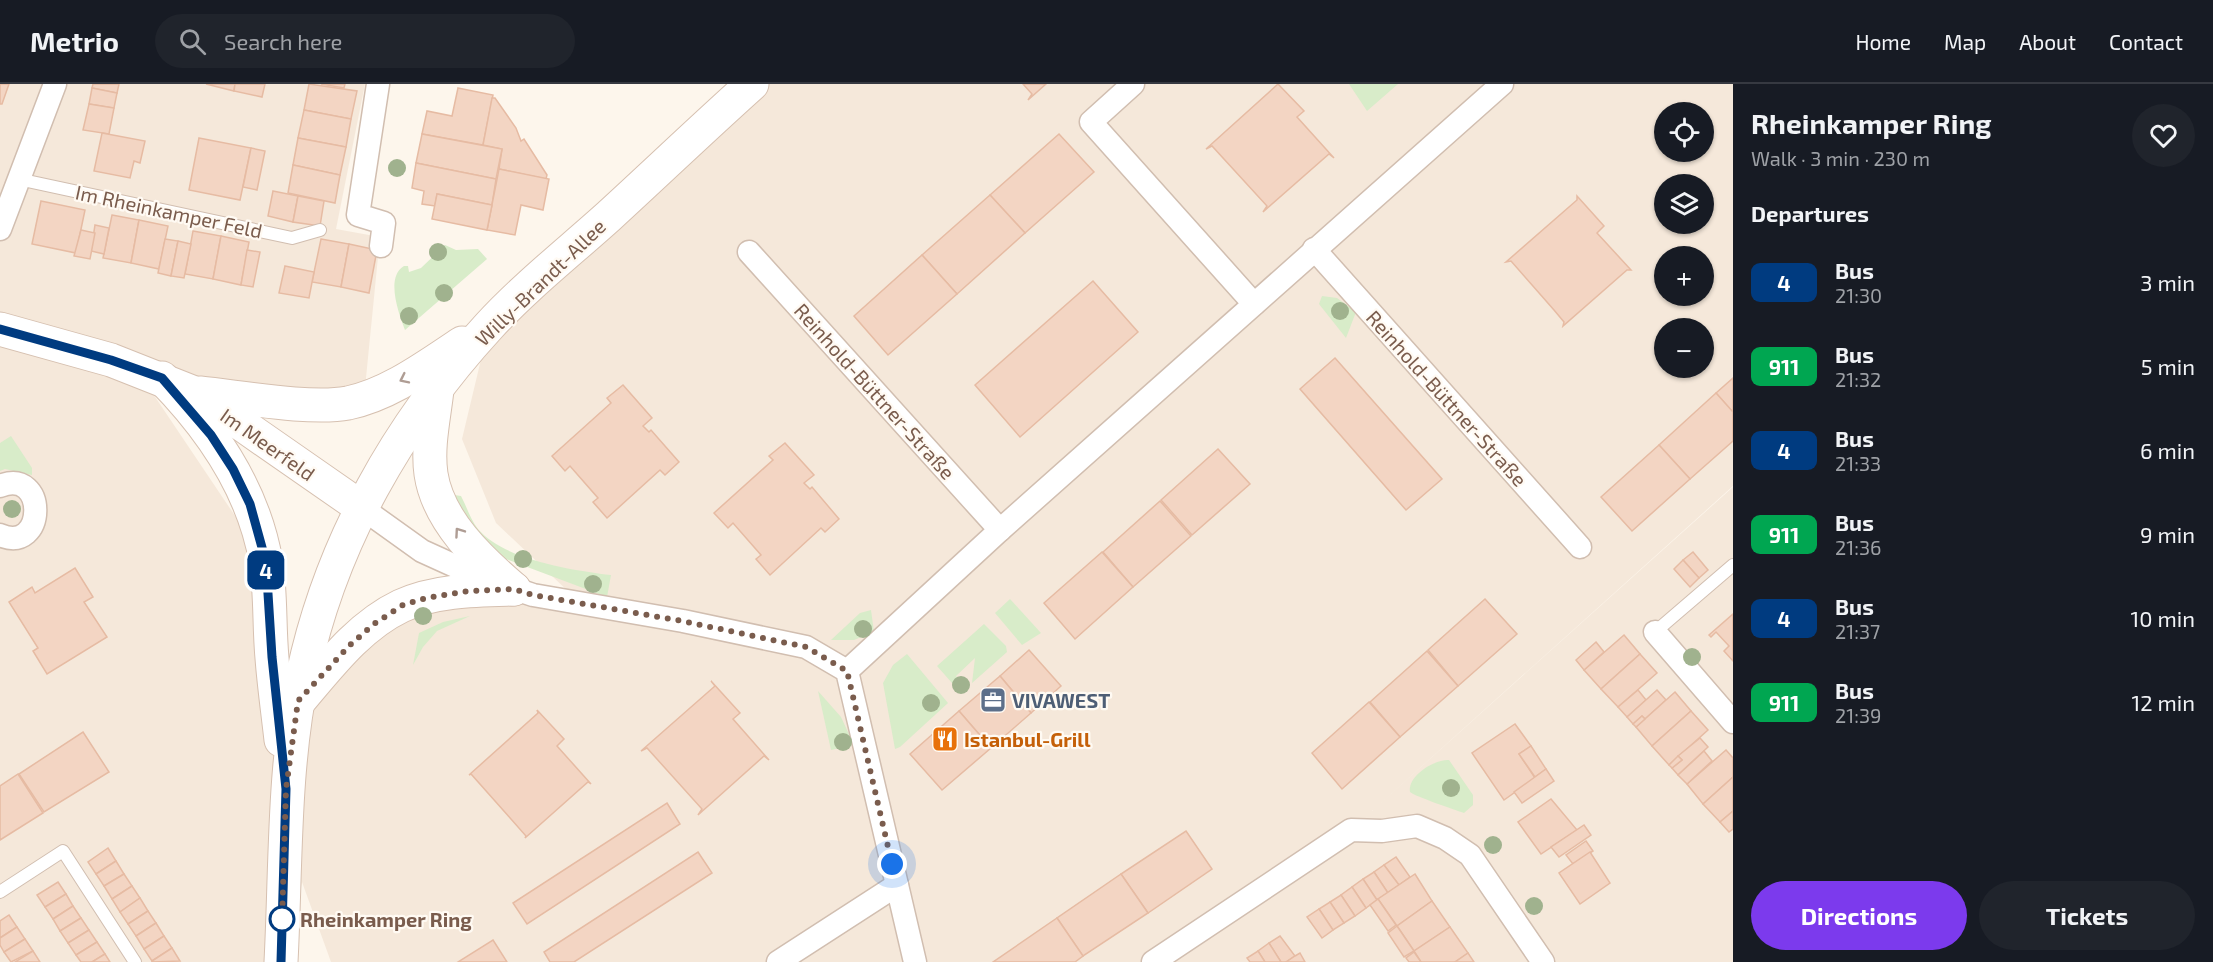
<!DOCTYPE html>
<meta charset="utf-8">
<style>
body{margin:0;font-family:"Exo 2",sans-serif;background:#20242c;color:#f1f3f6;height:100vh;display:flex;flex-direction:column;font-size:22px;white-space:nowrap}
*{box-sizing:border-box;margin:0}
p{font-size:20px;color:#9ea1a6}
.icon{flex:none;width:33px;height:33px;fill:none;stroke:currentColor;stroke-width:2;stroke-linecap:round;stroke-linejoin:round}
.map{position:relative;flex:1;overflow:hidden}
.sheet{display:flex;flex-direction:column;background:#171b24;width:480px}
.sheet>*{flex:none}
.badge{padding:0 12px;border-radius:9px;font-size:21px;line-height:39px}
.buttons{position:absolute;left:1654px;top:18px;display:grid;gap:12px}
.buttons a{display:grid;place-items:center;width:60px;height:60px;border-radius:50%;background:#171b24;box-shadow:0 2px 4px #0004;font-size:30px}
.you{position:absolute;width:30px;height:30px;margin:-15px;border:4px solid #fff;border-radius:50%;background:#1a73e8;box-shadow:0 0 0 9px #1a73e833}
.map>.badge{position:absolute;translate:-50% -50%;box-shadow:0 0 0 3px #fff}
h2{padding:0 18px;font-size:22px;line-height:54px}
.round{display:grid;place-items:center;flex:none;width:63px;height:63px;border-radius:32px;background:#20242c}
.headline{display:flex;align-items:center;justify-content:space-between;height:102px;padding:0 18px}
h1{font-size:28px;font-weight:700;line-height:45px}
.cta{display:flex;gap:12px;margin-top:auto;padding:12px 18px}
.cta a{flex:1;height:69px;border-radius:36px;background:#7c3aed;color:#fff;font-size:24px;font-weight:700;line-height:69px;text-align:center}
.cta a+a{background:#20242c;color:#f1f3f6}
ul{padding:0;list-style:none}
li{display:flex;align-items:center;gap:18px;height:84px;padding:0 18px}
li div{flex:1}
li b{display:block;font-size:22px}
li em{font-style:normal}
li .badge{min-width:66px;font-weight:700;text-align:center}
header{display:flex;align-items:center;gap:36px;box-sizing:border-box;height:84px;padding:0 30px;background:#171b24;border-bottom:2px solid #363941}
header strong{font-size:28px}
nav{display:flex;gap:33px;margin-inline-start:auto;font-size:21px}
.search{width:420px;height:54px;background:#20242c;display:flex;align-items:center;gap:15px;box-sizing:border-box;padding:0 21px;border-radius:33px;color:#9ea1a6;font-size:22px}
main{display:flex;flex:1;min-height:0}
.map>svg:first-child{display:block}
.residential{fill:#f5e8da;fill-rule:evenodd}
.green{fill:#d8ecc9}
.building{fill:#f3d5c3;stroke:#e6bba3;stroke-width:1.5}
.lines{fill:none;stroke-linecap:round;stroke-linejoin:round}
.lane-casing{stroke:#d1beb0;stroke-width:14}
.street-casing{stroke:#d1beb0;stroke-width:25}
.secondary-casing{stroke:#d6c0b0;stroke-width:35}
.lane{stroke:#fff;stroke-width:12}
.street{stroke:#fff;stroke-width:22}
.secondary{stroke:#fff;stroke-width:33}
.tree{fill:#a0b28e}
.oneway{stroke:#af9d94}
.line-casing{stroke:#fff;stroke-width:14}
.line{stroke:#003b80;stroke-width:9}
.walk{stroke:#7a5c4d;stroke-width:6;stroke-dasharray:0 10.8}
.stop-dot{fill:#fff;stroke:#003b80;stroke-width:3}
.labels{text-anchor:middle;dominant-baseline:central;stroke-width:4.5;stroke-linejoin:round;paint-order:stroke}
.street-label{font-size:20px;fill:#7a5c4d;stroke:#fffaf3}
.service-label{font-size:20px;font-weight:bold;fill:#4e5e75;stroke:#fffaf3;text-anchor:start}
.food-label{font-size:20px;font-weight:bold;fill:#c56008;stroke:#fffaf3;text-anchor:start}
.stop-label{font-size:20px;font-weight:bold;fill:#7a5c4d;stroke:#fffaf3;text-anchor:start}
</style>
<header>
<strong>Metrio</strong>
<div class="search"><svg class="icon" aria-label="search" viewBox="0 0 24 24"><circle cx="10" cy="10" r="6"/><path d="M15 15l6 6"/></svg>Search here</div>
<nav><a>Home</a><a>Map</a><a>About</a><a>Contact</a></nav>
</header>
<main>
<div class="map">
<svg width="1733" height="878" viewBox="0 0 1733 878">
<rect width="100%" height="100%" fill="#fdf6ec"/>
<path class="residential" d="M 0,0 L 365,0 L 336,145 L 380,153 L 364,314 L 139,289 L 266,478 L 301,789 L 302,593 L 497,490 L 571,510 L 496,439 L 462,355 L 489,242 L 752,0 L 1733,0 L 1733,402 L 1372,727 L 1733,403 L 1733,878 L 331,878 L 302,798 L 290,878 L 0,878 ZM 1665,28 L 1704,28 L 1704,68 L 1665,68 ZM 1665,100 L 1704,100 L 1704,140 L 1665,140 ZM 1665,172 L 1704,172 L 1704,212 L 1665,212 ZM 1665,244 L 1704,244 L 1704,284 L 1665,284 Z"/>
<g class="green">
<polygon points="1349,0 1398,0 1367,27"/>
<path d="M 445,161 L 456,166 L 478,165 L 487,175 L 405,246 C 399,230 385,193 404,182 L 408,182 L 409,188 L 421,184 Z"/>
<polygon points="1322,212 1337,214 1356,228 1346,254 1319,220"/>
<polygon points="11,352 32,384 32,391 5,385 0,387 0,359"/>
<path d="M 448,410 L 461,412 C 467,423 470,435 478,445 C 504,476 572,486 611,491 L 607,513 L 498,472 Z"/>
<polygon points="1010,515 1041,549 1022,561 995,529"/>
<polygon points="871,526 874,548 854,556 831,556 860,529"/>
<polygon points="470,532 437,547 423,563 413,581 419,549 443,538"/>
<polygon points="984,540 1006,562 1007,568 972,599 975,574 956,592 966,605 960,608 937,582"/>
<polygon points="907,570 948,619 900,663 895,665 883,599 893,581"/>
<polygon points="818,607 841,633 854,661 831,666"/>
<path d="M 1449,676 L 1473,711 L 1473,721 L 1464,729 C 1455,726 1414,712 1410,708 C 1407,692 1435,675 1449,676 Z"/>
</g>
<g class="building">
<polygon points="0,0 9,0 2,20 0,20"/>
<polygon points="93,0 119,0 117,9 92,4"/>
<polygon points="206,0 235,0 234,7"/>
<polygon points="235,0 265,0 262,13 234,7"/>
<polygon points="309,0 357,7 351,35 304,26"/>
<polygon points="321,0 345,0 344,4"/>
<polygon points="1023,0 1046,0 1028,16 1032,10"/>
<polygon points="1278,0 1304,27 1297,33 1334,74 1329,70 1263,128 1267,122 1212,62 1206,65"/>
<polygon points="92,4 117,9 114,24 89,20"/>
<polygon points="458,4 493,11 483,61 422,50 427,27 452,32"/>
<polygon points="492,14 495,14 516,44 521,57 524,55 547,91 546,95 499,85 502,65 483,61"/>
<polygon points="89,20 114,24 109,50 83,46"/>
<polygon points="304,26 351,35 346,63 298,54"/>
<polygon points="102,49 145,57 140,79 134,77 130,94 94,87"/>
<polygon points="422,50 502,65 496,95 416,79"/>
<polygon points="1059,50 1094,88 1025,149 990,111"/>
<polygon points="199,54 251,64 240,116 189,106"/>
<polygon points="298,54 346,63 340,91 293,81"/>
<polygon points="251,64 265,67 257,106 243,103"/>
<polygon points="416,79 496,95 492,121 437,110 435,122 422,120 424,107 412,104"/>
<polygon points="293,81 340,91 335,119 288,109"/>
<polygon points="499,85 549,95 543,126 521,121 515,151 487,146"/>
<polygon points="273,107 298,112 293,138 268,132"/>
<polygon points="437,110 492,121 487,146 432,135"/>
<polygon points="990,111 1025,149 957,210 922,171"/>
<polygon points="298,112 324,117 320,142 293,138"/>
<polygon points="1577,112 1604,142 1597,149 1631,186 1627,186 1563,242 1564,238 1554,226 1511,177 1506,178 1577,116"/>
<polygon points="41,117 85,126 76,169 32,160"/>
<polygon points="112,131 139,136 131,179 103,174"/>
<polygon points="139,136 168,142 159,185 131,179"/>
<polygon points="95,141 109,144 104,170 91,167"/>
<polygon points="81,146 95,149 90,175 74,172"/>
<polygon points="193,147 221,152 213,195 185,190"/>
<polygon points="221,152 249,158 241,201 213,195"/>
<polygon points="165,155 178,157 171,192 158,189"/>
<polygon points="321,155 349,160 341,203 312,198"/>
<polygon points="178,157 191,160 184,194 171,192"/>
<polygon points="349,160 377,166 369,209 341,203"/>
<polygon points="247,166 260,168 253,203 241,201"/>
<polygon points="922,171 957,210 888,271 854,232"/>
<polygon points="285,182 314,188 309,214 279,209"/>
<polygon points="1093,197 1138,248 1020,353 975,301"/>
<polygon points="1335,274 1442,395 1406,426 1300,305"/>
<polygon points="1733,294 1733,328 1716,309"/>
<polygon points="623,301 652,334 643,342 649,348 651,346 679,378 665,391 660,386 607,434 593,418 598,414 570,382 565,387 552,372 611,319 607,314"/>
<polygon points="1716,309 1733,328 1733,357 1690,395 1659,361"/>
<polygon points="785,359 814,391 804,399 810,405 812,403 839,435 825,448 821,444 770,491 756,475 761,471 733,439 728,444 714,429 773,376 769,372"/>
<polygon points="1659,361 1690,395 1632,447 1601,413"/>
<polygon points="1218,365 1250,400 1192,451 1161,416"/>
<polygon points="1160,417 1191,452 1133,503 1103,468"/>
<polygon points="1102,468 1133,503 1075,555 1044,519"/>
<polygon points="1693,468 1708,486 1699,494 1683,476"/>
<polygon points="1683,476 1699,494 1690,503 1674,485"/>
<polygon points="75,484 93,513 84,518 107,553 47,590 33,567 38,564 9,518 32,503 35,509"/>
<polygon points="1485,515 1517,550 1458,602 1428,566"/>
<polygon points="1733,530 1733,577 1724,567 1729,562 1716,548 1711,553 1709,551"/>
<polygon points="1624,551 1640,570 1601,605 1584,586"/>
<polygon points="1596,558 1604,568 1584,586 1576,576"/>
<polygon points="1029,566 1061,602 1031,629 1000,592"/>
<polygon points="1427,567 1458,602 1400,653 1370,618"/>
<polygon points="1640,570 1657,589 1618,623 1601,605"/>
<polygon points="1000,592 1031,629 991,664 959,627"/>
<polygon points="711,597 740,629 733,635 769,676 764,672 698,731 702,725 647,664 641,667 715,602"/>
<polygon points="1638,606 1646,616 1627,633 1618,623"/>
<polygon points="1657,606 1666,616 1645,635 1642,632 1633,640 1627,633"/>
<polygon points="1675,608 1691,627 1652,662 1636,643"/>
<polygon points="1369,618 1400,653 1342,705 1312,669"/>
<polygon points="537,626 564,655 557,662 591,700 588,698 525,754 526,752 471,690 469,691 538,629"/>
<polygon points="959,627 991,664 942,706 910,670"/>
<polygon points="1691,627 1708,646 1669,681 1652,662"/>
<polygon points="1642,632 1645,635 1636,643 1633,640"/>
<polygon points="1515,640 1531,662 1519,670 1535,694 1504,716 1472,669"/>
<polygon points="83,648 109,688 44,728 19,690"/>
<polygon points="1700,654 1708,663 1678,691 1672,684 1682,676 1678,672"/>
<polygon points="1531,662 1546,685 1535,693 1519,670"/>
<polygon points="1726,666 1733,674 1733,693 1703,720 1687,700"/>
<polygon points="1704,667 1712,677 1687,700 1678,691"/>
<polygon points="1678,672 1682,676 1672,684 1669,681"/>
<polygon points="1546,685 1554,697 1522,719 1514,708"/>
<polygon points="18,690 43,729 0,756 0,702"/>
<polygon points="1733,693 1733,727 1720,738 1703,720"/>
<polygon points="1551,715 1577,746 1541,770 1518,738"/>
<polygon points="667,719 680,740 527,840 513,819"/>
<polygon points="1733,727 1733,745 1729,748 1720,738"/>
<polygon points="1584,741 1591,751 1559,773 1551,763"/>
<polygon points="1186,747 1212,785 1148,829 1121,790"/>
<polygon points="1586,757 1593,767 1573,780 1566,771"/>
<polygon points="108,764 116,777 96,790 88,778"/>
<polygon points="698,768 712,789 574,878 550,878 544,868"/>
<polygon points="1590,768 1610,799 1580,820 1559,789"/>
<polygon points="1396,773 1410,793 1399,801 1384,781"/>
<polygon points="116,777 124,790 104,802 96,790"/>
<polygon points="1384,781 1399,801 1388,809 1374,788"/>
<polygon points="1374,788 1388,809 1377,816 1363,795"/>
<polygon points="124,790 132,802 112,815 104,802"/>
<polygon points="1121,790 1148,829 1083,872 1057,834"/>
<polygon points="1415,790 1432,817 1397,842 1378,815"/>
<polygon points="1363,795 1377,816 1366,824 1352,803"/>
<polygon points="58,798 66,810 45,823 37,811"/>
<polygon points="132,802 140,814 120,828 112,815"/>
<polygon points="1352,803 1366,824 1355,832 1341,811"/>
<polygon points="66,810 73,822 53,835 45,823"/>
<polygon points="1341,811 1355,832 1344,839 1330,818"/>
<polygon points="140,814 148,827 128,840 120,828"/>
<polygon points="1378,815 1396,841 1388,847 1370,821"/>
<polygon points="1432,817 1450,843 1414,867 1397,842"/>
<polygon points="1330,818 1344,839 1333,846 1319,825"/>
<polygon points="73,822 81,834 60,847 53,835"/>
<polygon points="1319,825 1333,846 1322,854 1307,833"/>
<polygon points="148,827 156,839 136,852 128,840"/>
<polygon points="9,831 17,843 0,854 0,837"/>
<polygon points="81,834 89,846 68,859 60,847"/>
<polygon points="1057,834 1083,872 1075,878 993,878"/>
<polygon points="156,839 164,852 144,865 136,852"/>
<polygon points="1397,842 1414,867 1404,873 1388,849"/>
<polygon points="17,843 25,855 4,868 0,861 0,854"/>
<polygon points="1450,843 1468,869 1455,878 1421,878 1414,867"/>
<polygon points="89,846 97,858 76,871 68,859"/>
<polygon points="164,852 172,864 152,877 144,865"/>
<polygon points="1280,852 1295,872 1286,878 1281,878 1269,859"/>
<polygon points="25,855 33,867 11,878 4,868"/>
<polygon points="493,856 507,878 458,878"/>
<polygon points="97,858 105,870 92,878 81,878 76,871"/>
<polygon points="1269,859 1281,878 1265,878 1258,867"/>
<polygon points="172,864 180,877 152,878 152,877"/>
<polygon points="33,867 40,878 15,878"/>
<polygon points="1258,867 1265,878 1250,878 1247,874"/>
<polygon points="1414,868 1421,878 1409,878 1406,874"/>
<polygon points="1300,869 1305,878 1286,878 1295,872"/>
<polygon points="1468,869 1474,878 1455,878"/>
<polygon points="105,870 110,878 92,878"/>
</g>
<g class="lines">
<defs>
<g id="lane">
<polyline points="18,95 292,154 320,146"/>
<polyline points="1655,548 1733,481"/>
<polyline points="0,808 63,767 135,878"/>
</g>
<g id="street">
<polyline points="378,0 358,131 384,139 381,162"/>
<polyline points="1133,0 1091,38 1254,220"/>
<polyline points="0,145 55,0"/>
<polyline points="1314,165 1580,463"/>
<polyline points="749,168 1000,446"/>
<path d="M 0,402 C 48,383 46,471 0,451"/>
<polyline points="362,424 422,467 477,492 533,511 683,537 806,563 847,587 915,878"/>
<polyline points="1655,548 1733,638"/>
<polyline points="847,587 1000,446 1502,0"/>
<polyline points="778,878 897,801"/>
<polyline points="1153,878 1351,746 1382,747 1417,742 1445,754 1470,771 1543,878"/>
</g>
<g id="secondary">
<polyline points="0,245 111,276 192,308 244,342 362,424"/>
<path d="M 162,294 C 212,345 254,407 266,478 C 271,510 269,542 272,574 C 274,601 278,629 281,656"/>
<path d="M 437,306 C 434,333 427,363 431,390 C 438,437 480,476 514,505"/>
<path d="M 200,309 C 240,313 310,326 348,319 C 390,310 427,282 462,259"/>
<path d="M 300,616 C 329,582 359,542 401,522 C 435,506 477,506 514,505"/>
<path d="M 281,878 C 286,781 283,685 303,590 C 331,459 398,341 489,242 C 526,202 569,168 609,132 C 657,88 704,43 752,0"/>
</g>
</defs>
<use href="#lane" class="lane-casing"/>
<use href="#street" class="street-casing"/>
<use href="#secondary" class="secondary-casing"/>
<use href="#lane" class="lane"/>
<use href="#street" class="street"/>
<use href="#secondary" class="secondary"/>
</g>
<g class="tree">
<circle cx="397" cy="84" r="9"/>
<circle cx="438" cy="168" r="9"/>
<circle cx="444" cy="209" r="9"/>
<circle cx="1340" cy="227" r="9"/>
<circle cx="409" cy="232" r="9"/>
<circle cx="12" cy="425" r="9"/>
<circle cx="523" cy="475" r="9"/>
<circle cx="593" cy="500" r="9"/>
<circle cx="423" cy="532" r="9"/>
<circle cx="863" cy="545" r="9"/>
<circle cx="1692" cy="573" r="9"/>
<circle cx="961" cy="601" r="9"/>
<circle cx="931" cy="619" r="9"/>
<circle cx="843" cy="658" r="9"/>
<circle cx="1451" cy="704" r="9"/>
<circle cx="1493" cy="761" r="9"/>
<circle cx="1534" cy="822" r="9"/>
</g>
<defs><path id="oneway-chevron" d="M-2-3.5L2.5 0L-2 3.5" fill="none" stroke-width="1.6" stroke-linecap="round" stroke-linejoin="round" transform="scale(1.5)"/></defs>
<g class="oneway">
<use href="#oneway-chevron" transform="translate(404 295) rotate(154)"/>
<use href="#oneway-chevron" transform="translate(459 448) rotate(-125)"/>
</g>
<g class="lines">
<defs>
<polyline id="line" points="0,245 111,276 162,294 211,351 233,385 250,420 266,478 272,573 286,705 281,878"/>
</defs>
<use href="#line" class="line-casing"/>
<use href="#line" class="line"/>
<polyline class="walk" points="282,835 282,838 286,705 298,617 350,561 374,540 403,521 426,514 468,507 514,505 533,511 682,537 806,563 847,587 892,780"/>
</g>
<defs>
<symbol id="office-square" viewBox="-11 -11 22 22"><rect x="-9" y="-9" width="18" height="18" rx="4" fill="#5c6f8a" stroke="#fffaf3"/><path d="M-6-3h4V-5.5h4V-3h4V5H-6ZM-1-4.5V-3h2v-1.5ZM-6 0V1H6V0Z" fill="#fff"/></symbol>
<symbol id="restaurant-square" viewBox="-11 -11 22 22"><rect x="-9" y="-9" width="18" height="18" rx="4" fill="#e8710a" stroke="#fffaf3"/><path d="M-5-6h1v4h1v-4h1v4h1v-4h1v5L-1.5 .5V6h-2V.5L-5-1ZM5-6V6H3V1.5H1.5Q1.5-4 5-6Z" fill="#fff"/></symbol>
</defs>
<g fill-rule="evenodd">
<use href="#office-square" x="978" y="601" width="30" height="30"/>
<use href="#restaurant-square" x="930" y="640" width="30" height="30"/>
</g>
<circle class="stop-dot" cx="282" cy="835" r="12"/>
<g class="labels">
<g class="street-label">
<text transform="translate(169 127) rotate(12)">Im Rheinkamper Feld</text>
<text transform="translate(540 198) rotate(-44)">Willy-Brandt-Allee</text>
<text transform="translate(875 307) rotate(48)">Reinhold-Büttner-Straße</text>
<text transform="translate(1447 314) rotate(48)">Reinhold-Büttner-Straße</text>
<text transform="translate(268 360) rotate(35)">Im Meerfeld</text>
</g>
<g class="service-label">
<text x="1012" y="616">VIVAWEST</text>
</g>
<g class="food-label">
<text x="964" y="655">Istanbul-Grill</text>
</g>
<g class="stop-label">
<text x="300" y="835">Rheinkamper Ring</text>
</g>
</g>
</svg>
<div class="buttons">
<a><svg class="icon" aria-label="locate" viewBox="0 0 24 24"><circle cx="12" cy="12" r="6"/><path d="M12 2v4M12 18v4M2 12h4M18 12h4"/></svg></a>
<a><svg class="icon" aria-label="layers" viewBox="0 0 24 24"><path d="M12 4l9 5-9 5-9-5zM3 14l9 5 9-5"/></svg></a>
<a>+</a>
<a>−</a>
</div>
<div class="you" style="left:892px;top:780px"></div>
<b class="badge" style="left:266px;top:486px;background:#003b80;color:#fff">4</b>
</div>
<section class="sheet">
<div class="headline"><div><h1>Rheinkamper Ring</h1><p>Walk · 3 min · 230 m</p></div><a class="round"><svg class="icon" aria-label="heart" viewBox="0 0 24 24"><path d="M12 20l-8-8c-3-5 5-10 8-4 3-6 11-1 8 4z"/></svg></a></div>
<h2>Departures</h2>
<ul>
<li><span class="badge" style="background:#003b80;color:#fff">4</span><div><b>Bus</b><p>21:30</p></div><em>3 min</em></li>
<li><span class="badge" style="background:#00a651;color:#fff">911</span><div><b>Bus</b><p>21:32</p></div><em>5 min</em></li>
<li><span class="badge" style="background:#003b80;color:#fff">4</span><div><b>Bus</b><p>21:33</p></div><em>6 min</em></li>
<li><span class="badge" style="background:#00a651;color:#fff">911</span><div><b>Bus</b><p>21:36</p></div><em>9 min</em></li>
<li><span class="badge" style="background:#003b80;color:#fff">4</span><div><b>Bus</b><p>21:37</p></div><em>10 min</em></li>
<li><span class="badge" style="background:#00a651;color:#fff">911</span><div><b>Bus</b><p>21:39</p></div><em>12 min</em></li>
</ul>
<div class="cta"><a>Directions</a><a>Tickets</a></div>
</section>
</main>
